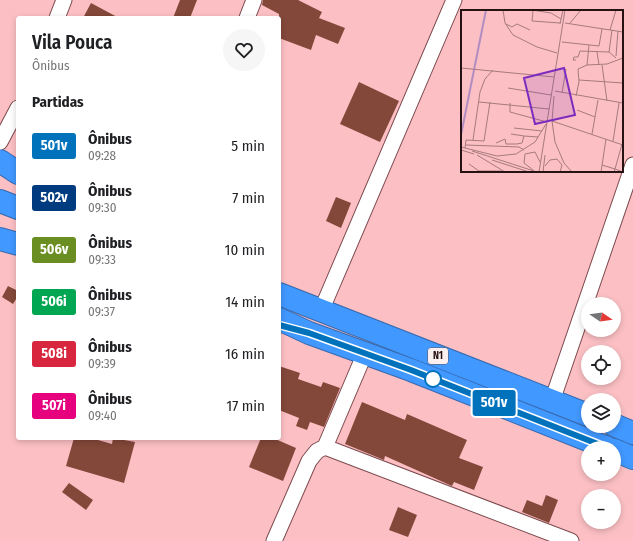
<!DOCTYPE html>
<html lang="pt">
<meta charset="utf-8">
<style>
body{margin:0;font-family:"Fira Sans Condensed",sans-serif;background:#f6f6f6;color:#202124;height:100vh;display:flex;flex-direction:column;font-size:15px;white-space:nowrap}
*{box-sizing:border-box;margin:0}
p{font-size:13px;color:#757577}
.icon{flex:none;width:22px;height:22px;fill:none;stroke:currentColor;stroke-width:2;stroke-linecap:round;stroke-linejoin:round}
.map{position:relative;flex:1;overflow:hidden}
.side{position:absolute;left:16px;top:16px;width:265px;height:424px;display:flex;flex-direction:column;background:#fff;border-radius:4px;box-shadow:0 2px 6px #0003}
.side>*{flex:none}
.badge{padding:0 8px;border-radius:3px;font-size:14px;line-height:26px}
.needle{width:26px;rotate:103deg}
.tools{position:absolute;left:581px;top:297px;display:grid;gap:8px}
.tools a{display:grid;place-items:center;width:40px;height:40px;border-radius:50%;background:#fff;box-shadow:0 2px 6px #0003;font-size:20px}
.map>.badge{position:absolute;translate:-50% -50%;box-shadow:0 0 0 2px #fff}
h2{padding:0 16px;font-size:15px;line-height:36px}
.round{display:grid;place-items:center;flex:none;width:42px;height:42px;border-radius:21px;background:#f6f6f6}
.summary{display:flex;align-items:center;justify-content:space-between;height:68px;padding:0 16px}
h1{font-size:19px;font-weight:600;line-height:30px}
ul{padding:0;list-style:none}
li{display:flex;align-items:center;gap:12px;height:52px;padding:0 16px}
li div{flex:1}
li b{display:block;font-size:15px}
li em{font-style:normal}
li .badge{min-width:44px;font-weight:700;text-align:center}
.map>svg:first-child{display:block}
.building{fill:#834839}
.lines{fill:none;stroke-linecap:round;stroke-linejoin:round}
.minor-casing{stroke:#7d4a4e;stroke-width:17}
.highway-casing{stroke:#3869ac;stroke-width:24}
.minor{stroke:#fff;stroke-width:15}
.highway{stroke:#4198ff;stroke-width:22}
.line-casing{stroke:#fff;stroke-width:9}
.line{stroke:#0072bc;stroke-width:6}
.stop-dot{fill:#fff;stroke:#0072bc;stroke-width:2}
.labels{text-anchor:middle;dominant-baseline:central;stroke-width:4;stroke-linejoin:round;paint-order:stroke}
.shield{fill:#fceff0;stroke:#665455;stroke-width:1}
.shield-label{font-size:10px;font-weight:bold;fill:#261113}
.inset-river{fill:none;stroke:#b18dc2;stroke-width:2}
.inset-road{fill:none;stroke:#a67a7d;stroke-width:1}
.view{fill:#7b2cbf;fill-opacity:0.15;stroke:#7b2cbf;stroke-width:2}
.inset-edge{fill:none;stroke:#261113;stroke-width:2}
</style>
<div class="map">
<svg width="633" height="541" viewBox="0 0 633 541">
<rect width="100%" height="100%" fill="#fcc0c4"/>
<g class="building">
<polygon points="180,0 197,0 190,18 173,18"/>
<polygon points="263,0 298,0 322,12 319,18 345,28 338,44 316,35 311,50 279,38 279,14 262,5"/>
<polygon points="91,3 119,18 83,18"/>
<polygon points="359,82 399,101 380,142 340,124"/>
<polygon points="336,197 351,203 341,228 326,221"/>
<polygon points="8,286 18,291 18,296 13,304 2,297"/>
<polygon points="279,366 300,373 298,379 321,387 323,382 340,388 324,427 310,422 307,430 296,426 299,418 279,410"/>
<polygon points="362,402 405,420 407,414 467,440 459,458 483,467 474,490 454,482 452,486 385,456 384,460 345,444"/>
<polygon points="74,438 91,438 112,444 113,438 135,442 124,483 66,466"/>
<polygon points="261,438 273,438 296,448 283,481 249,467"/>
<polygon points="69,483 93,500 86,510 62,492"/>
<polygon points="546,495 558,500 549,523 522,512 527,500 542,506"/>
<polygon points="398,507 417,515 408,537 389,530"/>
</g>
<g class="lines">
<defs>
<g id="minor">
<polyline points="57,18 64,0"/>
<polyline points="247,18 254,0"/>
<polyline points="0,142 18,108"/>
<polyline points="321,311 454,0"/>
<polyline points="552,401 633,165"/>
<polyline points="325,447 571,541"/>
<polyline points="274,541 309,461 317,451 325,447 365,353"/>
</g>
<g id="highway">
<polyline points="0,161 18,173"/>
<polyline points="0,201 18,208"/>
<polyline points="0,239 18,244"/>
<polyline points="279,294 588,415"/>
<polyline points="279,319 309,333 411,370 608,448"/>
<polyline points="614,425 633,433"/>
<polyline points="614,450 633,458"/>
</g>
</defs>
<use href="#minor" class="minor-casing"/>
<use href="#highway" class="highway-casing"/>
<use href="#minor" class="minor"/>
<use href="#highway" class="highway"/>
</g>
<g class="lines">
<defs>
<polyline id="line" points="279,325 309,333 411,370 608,448"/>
</defs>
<use href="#line" class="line-casing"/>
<use href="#line" class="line"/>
</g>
<circle class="stop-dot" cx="433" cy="379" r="8"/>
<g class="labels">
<rect class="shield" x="428" y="348" width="20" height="16" rx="3"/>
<g class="shield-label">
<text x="438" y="356">N1</text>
</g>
</g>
<g transform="translate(461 10)">
<rect width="162" height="162" fill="#fcc0c4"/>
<path class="inset-river" d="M 0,125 L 25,0"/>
<path class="inset-road" d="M 42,0 L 44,13 L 52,25 L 76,37 L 96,43M 71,0 L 90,3 L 100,9M 72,1 L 71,11 L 99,13M 104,13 L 162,22M 109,13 L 120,0M 45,14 L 51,17 L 56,14 L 69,20M 99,14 L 102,0M 149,20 L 155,0M 101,32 L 138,36 L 141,19M 136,42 L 138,55M 148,42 L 151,20M 155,46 L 157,21M 115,50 L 112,50 L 113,47 L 117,47 L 119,41 L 148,42 L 155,48M 126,55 L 128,35M 141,55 L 146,91M 0,58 L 93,67M 118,70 L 162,73M 47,78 L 90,85M 94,81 L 162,93M 101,83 L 105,59M 93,86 L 91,111 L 94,132 L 103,153 L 111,162M 115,86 L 118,72 L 117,59 L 126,55 L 146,54 L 162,48M 18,92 L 88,99M 49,93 L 49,102 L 86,112M 116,100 L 134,107M 91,111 L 162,135M 53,118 L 81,121M 50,124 L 63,126M 131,124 L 137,90M 12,130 L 19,82 L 24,69 L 32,60M 152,131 L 158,93M 35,133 L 44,129 L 45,134 L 56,134 L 61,133 L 63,126 L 77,127M 161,134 L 154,159 L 162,162M 5,135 L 58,137 L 63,140M 0,137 L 36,146 L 55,144 L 74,132 L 85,114M 4,138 L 5,130 L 23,131 L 29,92M 0,140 L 13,144M 11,141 L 76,162M 16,145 L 44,162M 31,150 L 68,162M 8,154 L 18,161 L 40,161M 141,155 L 154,159 L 153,162M 84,156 L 89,150 L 96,149 L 101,155 L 99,162M 72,160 L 63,153 L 64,144 L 74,142 L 79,152M 78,162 L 104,0M 82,162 L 84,145M 140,162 L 145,129"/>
<path class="view" d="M 103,58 L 114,105 L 74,114 L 63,68 Z"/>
<rect width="162" height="162" class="inset-edge"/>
</g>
</svg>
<div class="tools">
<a><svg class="needle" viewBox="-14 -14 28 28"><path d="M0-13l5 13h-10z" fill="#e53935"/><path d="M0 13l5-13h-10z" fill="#757577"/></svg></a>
<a><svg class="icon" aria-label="locate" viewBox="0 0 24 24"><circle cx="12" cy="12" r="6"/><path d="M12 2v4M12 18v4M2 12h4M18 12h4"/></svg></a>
<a><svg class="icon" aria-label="layers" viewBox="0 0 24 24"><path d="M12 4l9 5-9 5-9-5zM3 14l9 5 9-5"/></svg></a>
<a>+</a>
<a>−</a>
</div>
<b class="badge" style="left:494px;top:403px;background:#0072bc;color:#fff">501v</b>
<section class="side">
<div class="summary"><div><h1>Vila Pouca</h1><p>Ônibus</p></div><a class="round"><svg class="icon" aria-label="heart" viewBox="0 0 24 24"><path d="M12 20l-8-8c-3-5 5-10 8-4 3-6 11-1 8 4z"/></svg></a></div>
<h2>Partidas</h2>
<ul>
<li><span class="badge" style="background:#0072bc;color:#fff">501v</span><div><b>Ônibus</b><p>09:28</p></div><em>5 min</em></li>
<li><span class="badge" style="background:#003b80;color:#fff">502v</span><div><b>Ônibus</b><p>09:30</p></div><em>7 min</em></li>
<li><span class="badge" style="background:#6b8e23;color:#fff">506v</span><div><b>Ônibus</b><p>09:33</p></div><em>10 min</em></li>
<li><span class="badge" style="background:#00a651;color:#fff">506i</span><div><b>Ônibus</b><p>09:37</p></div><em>14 min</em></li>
<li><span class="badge" style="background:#d7263d;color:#fff">508i</span><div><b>Ônibus</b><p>09:39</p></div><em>16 min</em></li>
<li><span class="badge" style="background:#e6007e;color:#fff">507i</span><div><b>Ônibus</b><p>09:40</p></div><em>17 min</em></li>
</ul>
</section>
</div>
